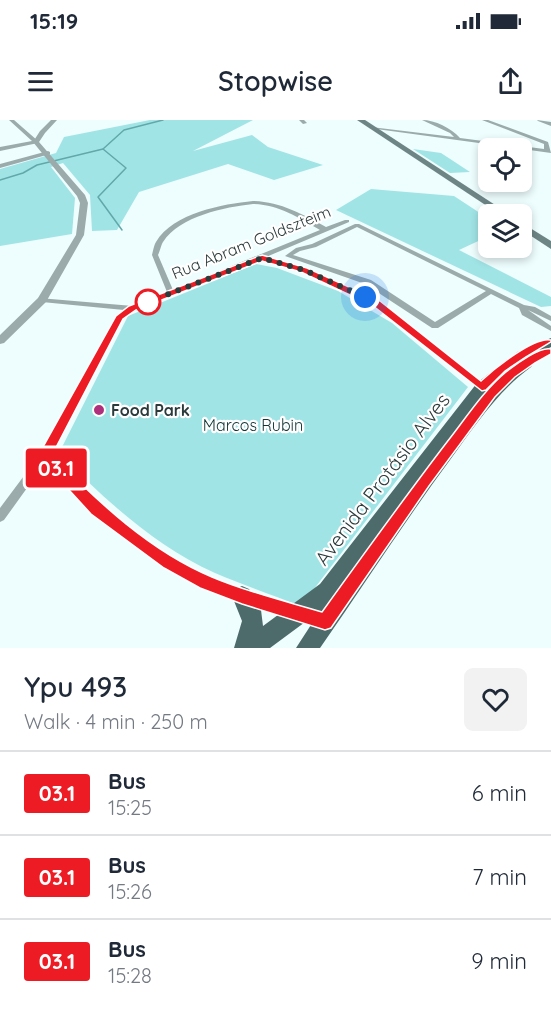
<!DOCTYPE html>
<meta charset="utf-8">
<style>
body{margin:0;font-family:Quicksand,sans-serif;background:#f2f2f3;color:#1f2937;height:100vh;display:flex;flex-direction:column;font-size:22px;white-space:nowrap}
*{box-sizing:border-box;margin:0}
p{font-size:20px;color:#747a83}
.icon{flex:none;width:33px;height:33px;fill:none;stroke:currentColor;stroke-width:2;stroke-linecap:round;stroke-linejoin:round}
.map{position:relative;height:528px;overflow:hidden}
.details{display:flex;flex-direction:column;background:#fff;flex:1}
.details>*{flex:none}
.badge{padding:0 12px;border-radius:4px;font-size:21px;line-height:39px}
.controls{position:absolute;left:478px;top:18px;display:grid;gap:12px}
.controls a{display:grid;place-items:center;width:54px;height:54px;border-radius:9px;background:#fff;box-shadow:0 3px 9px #0003;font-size:30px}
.you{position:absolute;width:30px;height:30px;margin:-15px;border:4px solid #fff;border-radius:50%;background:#1a73e8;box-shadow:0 0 0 9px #1a73e833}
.map>.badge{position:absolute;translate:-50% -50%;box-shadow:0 0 0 3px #fff}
.round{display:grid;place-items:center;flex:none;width:63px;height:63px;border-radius:9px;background:#f2f2f3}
.overview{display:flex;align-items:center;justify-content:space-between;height:102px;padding:0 24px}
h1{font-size:28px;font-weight:600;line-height:45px}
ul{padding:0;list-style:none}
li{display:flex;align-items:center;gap:18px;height:84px;padding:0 24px;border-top:2px solid #e0e1e3}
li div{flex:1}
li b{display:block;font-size:22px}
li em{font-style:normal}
li .badge{min-width:66px;font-weight:700;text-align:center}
.status{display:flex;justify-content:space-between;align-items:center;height:42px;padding:0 30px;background:#fff;direction:ltr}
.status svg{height:16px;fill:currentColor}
header{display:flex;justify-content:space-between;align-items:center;height:78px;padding:0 24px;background:#fff;font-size:27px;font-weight:600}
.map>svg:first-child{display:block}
.green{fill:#a1e4e6}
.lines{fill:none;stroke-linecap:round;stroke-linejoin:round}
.stream{stroke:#62a8aa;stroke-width:1.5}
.minor{fill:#9babac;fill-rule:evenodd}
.tertiary{fill:#9babac;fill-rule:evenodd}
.secondary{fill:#6e8586;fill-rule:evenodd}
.primary{fill:#4e6b6b;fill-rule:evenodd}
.line{fill:#ed1c24;stroke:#fff;stroke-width:1.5}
.walk{stroke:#2b3a3b;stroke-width:6;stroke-dasharray:0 10.8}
.stop-dot{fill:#fff;stroke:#ed1c24;stroke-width:3}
.poi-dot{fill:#af2f7c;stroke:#fff;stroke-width:2}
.labels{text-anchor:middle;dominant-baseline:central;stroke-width:4.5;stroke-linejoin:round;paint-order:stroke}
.street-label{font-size:16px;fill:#2b3a3b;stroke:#fff}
.poi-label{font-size:16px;font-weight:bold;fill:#2b3a3b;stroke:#fff;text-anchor:start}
.park-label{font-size:16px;fill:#103435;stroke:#fff}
.near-street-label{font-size:20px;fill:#2b3a3b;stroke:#fff}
</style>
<div class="status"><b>15:19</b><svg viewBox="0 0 49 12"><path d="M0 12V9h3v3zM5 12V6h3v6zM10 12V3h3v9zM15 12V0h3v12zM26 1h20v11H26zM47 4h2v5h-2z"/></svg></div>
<header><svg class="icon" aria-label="menu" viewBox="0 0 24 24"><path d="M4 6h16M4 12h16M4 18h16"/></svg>Stopwise<svg class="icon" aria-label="share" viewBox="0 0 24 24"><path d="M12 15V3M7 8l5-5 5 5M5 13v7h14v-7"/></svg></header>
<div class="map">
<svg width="551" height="528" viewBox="0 0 551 528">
<rect width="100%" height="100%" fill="#eefdfe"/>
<g class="green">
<polygon points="150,0 253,0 193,31 252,15 268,27 323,45 274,60 228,44 139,72 117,110 92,111 90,75 63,43 51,47 75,78 72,114 0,126 0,49 56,33 64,17"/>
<polygon points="413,29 441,33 470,52 450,53"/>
<polygon points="371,69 454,76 489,99 489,116 459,130 551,177 551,186 541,187 336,90"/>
<path d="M 256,144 L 277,148 L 338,171 L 392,203 L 468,267 L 301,486 C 273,475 243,465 215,453 C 155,426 104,379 59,333 L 128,196 Z"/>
</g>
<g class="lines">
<g class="stream">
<polyline points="103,29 126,48 98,77 122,110"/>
<polyline points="0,60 23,53 37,45 103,29 124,10 163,0"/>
</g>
<g class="minor">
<polygon points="9,0 14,0 38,21 38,23 0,31 0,27 32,21"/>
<polygon points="299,0 304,0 307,3 303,4"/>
<path d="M 422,0 C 435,0 451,8 460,18 L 544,29 L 544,24 L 482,0 L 488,0 L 548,22 L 551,33 L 369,8 L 371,7 L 454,17 L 450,13 Z"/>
<polygon points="48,31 50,32 50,34 0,48 0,44"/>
<path d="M 253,81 C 281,82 302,94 326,107 L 345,100 L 349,100 L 349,102 L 266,137 L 307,148 L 380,181 L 485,265 L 487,267 L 485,269 L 479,269 L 374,185 L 301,152 L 259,139 L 128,194 L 122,199 L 51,335 L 100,386 L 173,439 L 209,457 L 299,490 L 300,494 L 299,498 L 294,500 L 201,466 L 165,447 L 92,392 L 45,343 L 4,400 L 0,402 L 0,388 L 41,333 L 115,198 L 124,190 L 42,182 L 38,180 L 39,178 L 133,186 L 167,172 L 152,135 C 153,131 154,125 156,122 C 173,93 223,84 253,81 ZM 253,84 C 280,85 297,97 320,110 L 173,170 L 158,135 C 160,131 161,125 163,122 C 180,96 225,87 253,84 Z"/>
<path d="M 355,104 L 359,104 L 524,185 L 535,187 L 551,196 L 551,201 L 528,190 L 551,206 L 551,211 L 522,195 L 519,188 L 491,174 L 438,208 L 432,208 L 365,164 L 285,136 L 296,128 L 312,124 ZM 357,107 L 486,171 L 435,202 L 371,160 L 293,135 L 300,131 L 316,127 Z"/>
</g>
<g class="tertiary">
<polygon points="51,0 57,0 45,13 39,22 85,75 88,83 84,115 46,182 4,223 0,224 0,215 38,178 76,115 80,83 77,76 33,22 40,11"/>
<polygon points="537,0 551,2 551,6 538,1"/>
</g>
<g class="secondary">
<polygon points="357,0 365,0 509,94 499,94"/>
<polygon points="522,103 551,121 551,129 522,110"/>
</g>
<path class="primary" d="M 551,218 L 551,227 L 525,240 L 531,241 L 533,244 L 531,247 C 497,272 475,306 450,340 C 405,401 364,465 320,528 L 296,528 L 320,491 L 270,528 L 234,528 L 242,501 L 232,476 L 235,469 L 242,466 L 249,469 L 261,490 L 263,506 L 320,464 L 477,263 L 517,232 Z"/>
</g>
<path class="line" d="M 262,135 L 307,148 L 380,181 L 481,261 C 496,247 535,216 551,220 L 551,222 L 526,237 L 505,251 L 486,270 L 482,271 L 373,186 L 301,152 L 262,141 L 136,190 L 123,199 L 52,335 C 98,382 150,431 212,457 C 247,472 285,481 322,492 C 363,435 404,378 447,322 C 466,298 483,271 506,252 C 517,243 541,226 551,229 L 551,234 L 535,243 L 515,257 L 495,277 L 429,366 L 331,508 L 325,510 L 242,484 L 200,468 L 164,448 L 91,394 L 38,336 L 116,196 L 129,186 Z"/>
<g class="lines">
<polyline class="walk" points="148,182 262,138 304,150 365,177"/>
</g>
<circle class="stop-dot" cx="148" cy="182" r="12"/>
<circle class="poi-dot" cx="99" cy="290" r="6"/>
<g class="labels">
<g class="street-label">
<text transform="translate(251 122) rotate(-22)">Rua Abram Goldszteim</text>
</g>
<g class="poi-label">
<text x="111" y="290">Food Park</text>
</g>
<g class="park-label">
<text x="253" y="305">Marcos Rubin</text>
</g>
<g class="near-street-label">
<text transform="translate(382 359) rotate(-53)">Avenida Protásio Alves</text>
</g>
</g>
</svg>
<div class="controls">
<a><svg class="icon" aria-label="locate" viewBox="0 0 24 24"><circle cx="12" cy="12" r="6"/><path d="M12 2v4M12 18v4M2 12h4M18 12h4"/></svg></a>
<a><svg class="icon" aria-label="layers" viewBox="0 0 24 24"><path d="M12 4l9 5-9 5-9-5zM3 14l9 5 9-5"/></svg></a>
</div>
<div class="you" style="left:365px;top:177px"></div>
<b class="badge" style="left:56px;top:348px;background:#ed1c24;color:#fff">03.1</b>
</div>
<section class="details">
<div class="overview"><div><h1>Ypu 493</h1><p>Walk · 4 min · 250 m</p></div><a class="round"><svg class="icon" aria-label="heart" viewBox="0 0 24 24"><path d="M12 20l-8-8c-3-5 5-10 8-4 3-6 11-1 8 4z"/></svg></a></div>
<ul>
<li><span class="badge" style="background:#ed1c24;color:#fff">03.1</span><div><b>Bus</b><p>15:25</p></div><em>6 min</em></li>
<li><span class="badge" style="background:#ed1c24;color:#fff">03.1</span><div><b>Bus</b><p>15:26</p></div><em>7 min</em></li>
<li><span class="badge" style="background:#ed1c24;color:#fff">03.1</span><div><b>Bus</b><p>15:28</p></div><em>9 min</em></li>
</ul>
</section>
